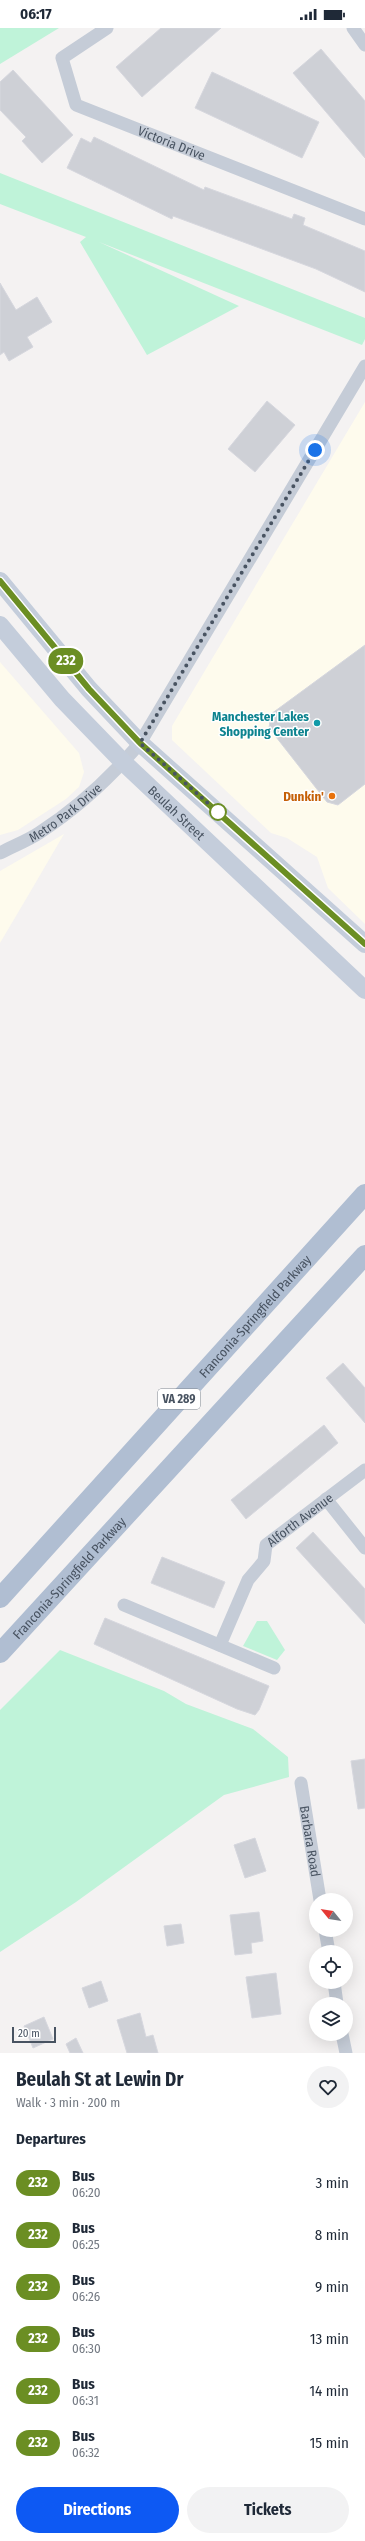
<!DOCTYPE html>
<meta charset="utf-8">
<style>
body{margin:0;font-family:"Fira Sans Condensed",sans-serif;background:#f2f2f3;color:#1f2937;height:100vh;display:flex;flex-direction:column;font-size:15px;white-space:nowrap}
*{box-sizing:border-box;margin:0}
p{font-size:13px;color:#747a83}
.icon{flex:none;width:22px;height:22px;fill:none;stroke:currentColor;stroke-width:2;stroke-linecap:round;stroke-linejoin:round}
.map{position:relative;height:2025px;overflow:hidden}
.drawer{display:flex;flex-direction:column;background:#fff;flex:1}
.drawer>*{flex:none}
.badge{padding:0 8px;border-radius:13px;font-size:14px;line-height:26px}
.needle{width:26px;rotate:300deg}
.controls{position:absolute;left:309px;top:1865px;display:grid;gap:8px}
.controls a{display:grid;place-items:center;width:44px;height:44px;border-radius:50%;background:#fff;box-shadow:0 4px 16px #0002;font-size:20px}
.scale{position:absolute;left:12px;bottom:10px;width:44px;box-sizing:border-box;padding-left:4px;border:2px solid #485361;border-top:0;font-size:11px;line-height:14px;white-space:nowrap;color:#485361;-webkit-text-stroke:3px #fff;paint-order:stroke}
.you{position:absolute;width:20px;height:20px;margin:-10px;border:3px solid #fff;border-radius:50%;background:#1a73e8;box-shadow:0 0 0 6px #1a73e833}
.map>.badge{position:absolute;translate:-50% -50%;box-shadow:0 0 0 2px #fff}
h2{padding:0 16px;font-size:15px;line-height:36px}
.round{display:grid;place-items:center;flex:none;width:42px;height:42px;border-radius:21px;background:#f2f2f3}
.headline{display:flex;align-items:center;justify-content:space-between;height:68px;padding:0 16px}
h1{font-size:19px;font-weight:700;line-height:30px}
.primary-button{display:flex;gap:8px;margin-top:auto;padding:8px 16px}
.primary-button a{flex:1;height:46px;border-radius:24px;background:#0d59f3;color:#fff;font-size:16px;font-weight:700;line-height:46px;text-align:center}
.primary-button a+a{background:#f2f2f3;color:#1f2937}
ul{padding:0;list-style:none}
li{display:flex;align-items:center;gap:12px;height:52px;padding:0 16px}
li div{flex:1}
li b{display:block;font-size:15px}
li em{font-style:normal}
li .badge{min-width:44px;font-weight:700;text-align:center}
.status{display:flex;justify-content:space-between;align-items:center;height:28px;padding:0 20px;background:#fff;direction:ltr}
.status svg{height:11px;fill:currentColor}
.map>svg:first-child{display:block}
.commercial{fill:#fefbed}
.green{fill:#bff3d9}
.building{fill:#ced0d6;stroke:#d6d7de}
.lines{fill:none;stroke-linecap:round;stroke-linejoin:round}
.street{stroke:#c5ccd7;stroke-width:13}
.secondary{stroke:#c4cddb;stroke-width:18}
.primary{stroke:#b0bed2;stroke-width:20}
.line-casing{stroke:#fff;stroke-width:9}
.line{stroke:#6b8e23;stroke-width:6}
.walk{stroke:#485361;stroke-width:4;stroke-dasharray:0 7.2}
.culture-dot{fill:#0f9aa8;stroke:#fff;stroke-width:1.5}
.food-dot{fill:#e8710a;stroke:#fff;stroke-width:1.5}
.stop-dot{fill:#fff;stroke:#6b8e23;stroke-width:2}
.labels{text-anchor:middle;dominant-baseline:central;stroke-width:3;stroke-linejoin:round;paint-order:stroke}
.shield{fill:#fff;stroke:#7f8790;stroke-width:1}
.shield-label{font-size:12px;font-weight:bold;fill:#485361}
.street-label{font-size:13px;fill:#485361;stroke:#fff}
.culture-label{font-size:13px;font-weight:bold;fill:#0d838f;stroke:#fff;text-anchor:end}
.food-label{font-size:13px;font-weight:bold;fill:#c56008;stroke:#fff;text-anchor:end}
</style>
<div class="status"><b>06:17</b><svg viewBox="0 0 49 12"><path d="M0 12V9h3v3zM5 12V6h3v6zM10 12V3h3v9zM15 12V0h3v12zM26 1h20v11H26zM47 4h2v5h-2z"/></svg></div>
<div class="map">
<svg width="365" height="2025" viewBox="0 0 365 2025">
<rect width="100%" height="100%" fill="#f4f2f2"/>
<g class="commercial">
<polygon points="365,374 365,896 328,860 317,829 287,810 271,805 172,712 172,698"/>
<polygon points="0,634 79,725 84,744 79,759 66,771 18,802 0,807"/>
<polygon points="64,806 29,866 0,915 0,843"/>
</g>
<g class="green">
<polygon points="0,0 59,0 0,36"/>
<polygon points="0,145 365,290 365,311 362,317 99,214 239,278 147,327 80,214 86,209 0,176"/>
<polygon points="257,1593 267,1593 285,1622 277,1632 243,1618"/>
<polygon points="60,1622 164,1663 186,1676 253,1701 288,1729 289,1749 224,1767 76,1874 0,1924 0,1682"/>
</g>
<g class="building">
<polygon points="161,0 221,0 142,69 116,39"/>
<polygon points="321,21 365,73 365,130 293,45"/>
<polygon points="13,42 73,107 42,135 22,113 26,109 0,82 0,54"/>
<polygon points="212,44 319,94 302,130 195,80"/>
<polygon points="94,109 204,162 205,159 292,191 294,186 305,190 303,197 365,223 365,264 316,241 173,188 172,191 67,140 81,110 91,115"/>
<polygon points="0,255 16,282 37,269 52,294 27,309 33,319 9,333 4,324 0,327"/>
<polygon points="267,373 295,397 255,444 228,421"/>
<polygon points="365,617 365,756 338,777 327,774 269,700 271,686"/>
<polygon points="343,1335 365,1360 365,1395 326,1350"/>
<polygon points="324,1397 338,1415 246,1491 231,1472"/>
<polygon points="313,1504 365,1561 365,1596 296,1520"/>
<polygon points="162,1529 225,1554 214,1580 151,1555"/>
<polygon points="105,1590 269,1658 259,1682 255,1687 237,1681 94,1616"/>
<polygon points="365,1731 365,1780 358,1781 351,1733"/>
<polygon points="255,1810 266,1843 245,1850 234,1817"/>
<polygon points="259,1884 263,1913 251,1915 252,1925 235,1927 230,1887"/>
<polygon points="181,1896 184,1915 167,1918 164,1898"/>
<polygon points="276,1945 281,1986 252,1990 246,1949"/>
<polygon points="101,1953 108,1973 89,1980 82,1960"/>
<polygon points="140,1985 146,2009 153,2007 158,2025 127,2025 117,1992"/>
<polygon points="44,1989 53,2011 33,2020 24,1998"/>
<polygon points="76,2010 83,2025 70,2025 66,2016"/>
</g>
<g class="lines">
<g class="street">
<path id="s1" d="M 107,0 L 62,30 L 76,77 L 365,191"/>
<polyline points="353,0 365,17"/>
<path id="s2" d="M 0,825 C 13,818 27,813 39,805 C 76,781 111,749 140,715 L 365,338"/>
<polyline points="326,1471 365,1520"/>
<polyline points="124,1577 274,1640"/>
<path id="s3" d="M 220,1617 L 248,1552 L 264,1533 L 266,1517 L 365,1442"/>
<path id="s4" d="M 301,1755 L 320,1872"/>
<polyline points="325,1902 329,1924"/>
<polyline points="334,1954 337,1976"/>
<polyline points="342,2006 346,2025"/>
</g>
<g class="secondary">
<polyline points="0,553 89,661 140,715 365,916"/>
<path id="s5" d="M 0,597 L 62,671 L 123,734 L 365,962"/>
</g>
<g class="primary">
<path id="s6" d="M 0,1570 L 365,1166"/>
<path id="s7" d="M 0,1625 L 365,1227"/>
</g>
</g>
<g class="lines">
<defs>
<polyline id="line" points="0,553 89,661 140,715 365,916"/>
</defs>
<use href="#line" class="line-casing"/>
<use href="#line" class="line"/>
<polyline class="walk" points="218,784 140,715 315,422"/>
</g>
<circle class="culture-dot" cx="317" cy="695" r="4"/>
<circle class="food-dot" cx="332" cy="768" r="4"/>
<circle class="stop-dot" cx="218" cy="784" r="8"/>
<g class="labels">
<rect class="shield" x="158" y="1361" width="42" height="20" rx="3"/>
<g class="shield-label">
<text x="179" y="1371">VA 289</text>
</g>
<g class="street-label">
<text stroke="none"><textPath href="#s1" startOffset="206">Victoria Drive</textPath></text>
<text stroke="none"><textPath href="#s2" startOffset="77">Metro Park Drive</textPath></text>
<text stroke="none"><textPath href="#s5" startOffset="258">Beulah Street</textPath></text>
<text stroke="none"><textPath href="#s6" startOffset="380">Franconia-Springfield Parkway</textPath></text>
<text stroke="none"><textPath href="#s3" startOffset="154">Alforth Avenue</textPath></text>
<text stroke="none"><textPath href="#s7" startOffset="102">Franconia-Springfield Parkway</textPath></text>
<text stroke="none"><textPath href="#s4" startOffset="59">Barbara Road</textPath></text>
</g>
<g class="culture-label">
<text x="309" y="688">Manchester Lakes<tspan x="309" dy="15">Shopping Center</tspan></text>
</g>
<g class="food-label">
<text x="324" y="768">Dunkin'</text>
</g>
</g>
</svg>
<div class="controls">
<a><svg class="needle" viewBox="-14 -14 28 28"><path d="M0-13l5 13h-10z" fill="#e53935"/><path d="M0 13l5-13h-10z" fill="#747a83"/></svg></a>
<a><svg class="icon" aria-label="locate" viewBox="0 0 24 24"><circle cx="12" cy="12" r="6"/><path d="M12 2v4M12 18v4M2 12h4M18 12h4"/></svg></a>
<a><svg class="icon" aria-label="layers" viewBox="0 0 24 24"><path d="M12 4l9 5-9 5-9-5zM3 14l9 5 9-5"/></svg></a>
</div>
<div class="scale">20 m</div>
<div class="you" style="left:315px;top:422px"></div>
<b class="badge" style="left:66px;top:633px;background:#6b8e23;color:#fff">232</b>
</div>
<section class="drawer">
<div class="headline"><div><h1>Beulah St at Lewin Dr</h1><p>Walk · 3 min · 200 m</p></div><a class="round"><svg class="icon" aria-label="heart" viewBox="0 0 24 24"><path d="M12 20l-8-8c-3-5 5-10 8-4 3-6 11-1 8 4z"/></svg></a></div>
<h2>Departures</h2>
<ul>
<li><span class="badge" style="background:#6b8e23;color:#fff">232</span><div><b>Bus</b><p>06:20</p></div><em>3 min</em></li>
<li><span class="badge" style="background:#6b8e23;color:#fff">232</span><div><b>Bus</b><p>06:25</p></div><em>8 min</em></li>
<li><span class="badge" style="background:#6b8e23;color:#fff">232</span><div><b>Bus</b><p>06:26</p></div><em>9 min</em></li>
<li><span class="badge" style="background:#6b8e23;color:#fff">232</span><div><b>Bus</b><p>06:30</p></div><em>13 min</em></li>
<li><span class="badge" style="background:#6b8e23;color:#fff">232</span><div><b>Bus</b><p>06:31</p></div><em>14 min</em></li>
<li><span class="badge" style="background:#6b8e23;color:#fff">232</span><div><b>Bus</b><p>06:32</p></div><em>15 min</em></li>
</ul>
<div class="primary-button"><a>Directions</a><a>Tickets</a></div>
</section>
